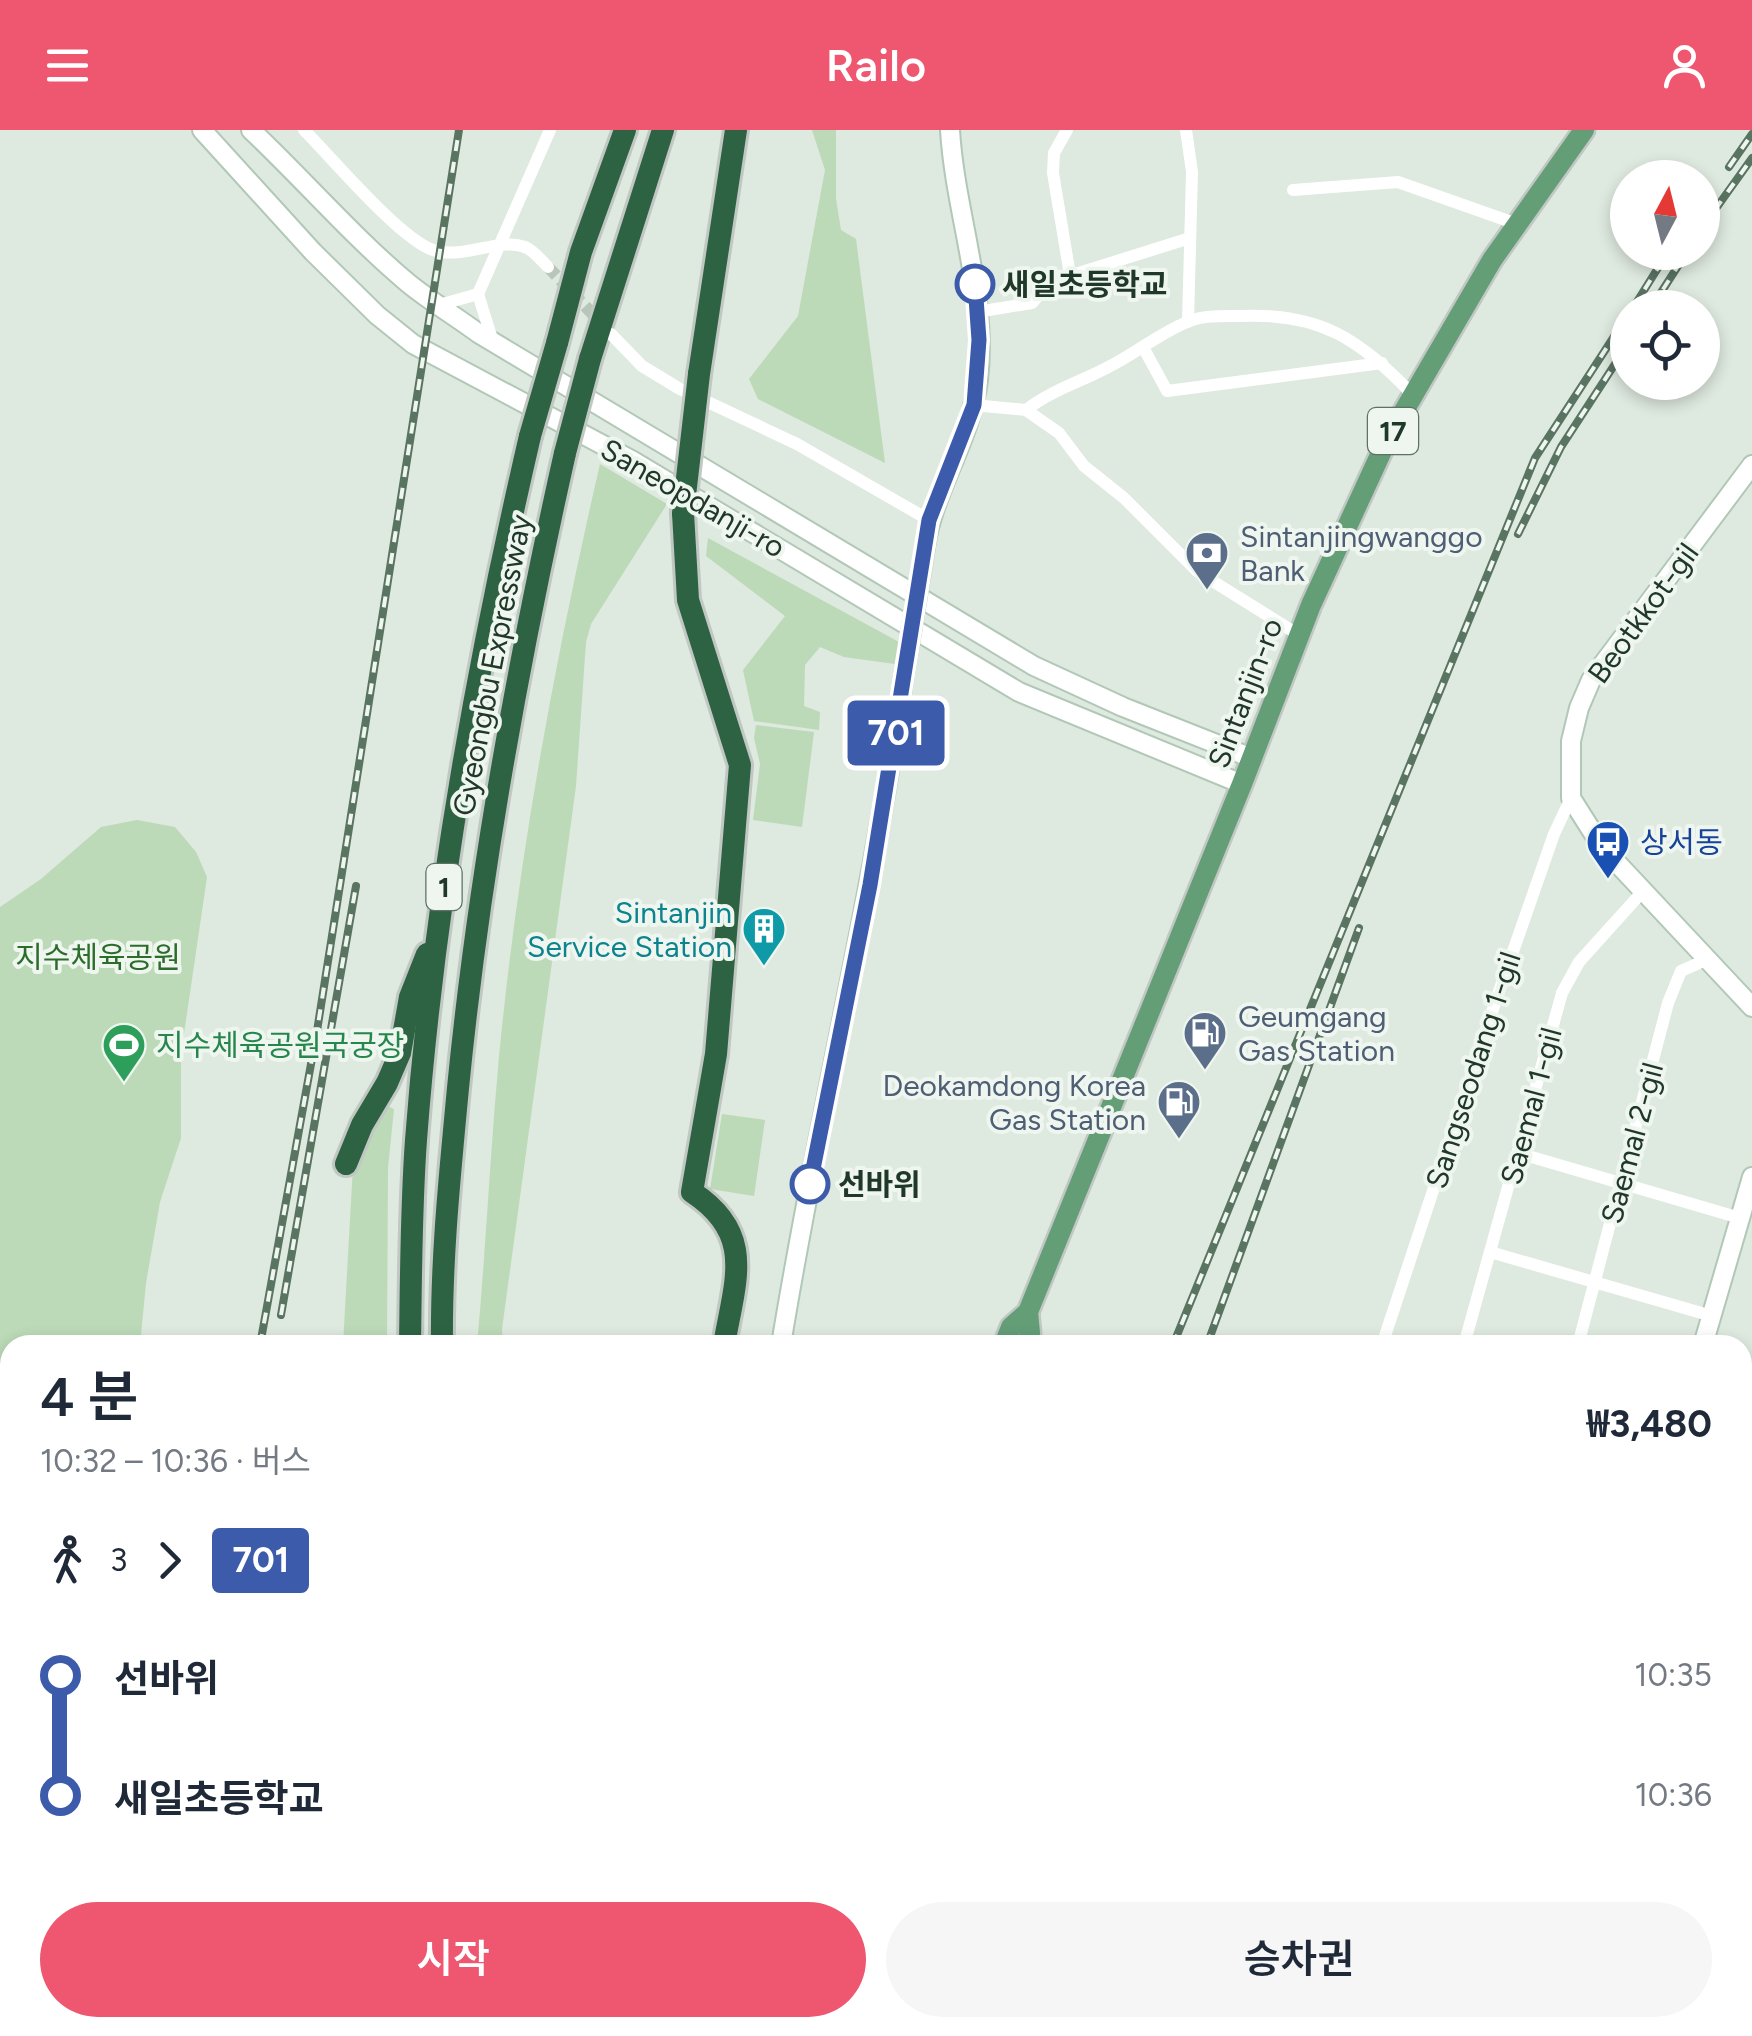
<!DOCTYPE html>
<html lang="ko">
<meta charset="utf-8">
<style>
body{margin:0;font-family:Figtree,"Noto Sans KR",sans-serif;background:#f6f6f7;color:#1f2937;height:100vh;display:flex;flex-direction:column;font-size:38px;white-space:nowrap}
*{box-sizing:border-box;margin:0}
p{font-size:32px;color:#747a83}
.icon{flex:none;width:55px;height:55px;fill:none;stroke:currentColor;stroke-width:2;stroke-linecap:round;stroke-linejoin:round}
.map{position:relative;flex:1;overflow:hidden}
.sheet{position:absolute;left:0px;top:1205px;width:1752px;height:702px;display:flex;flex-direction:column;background:#fff;border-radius:30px 30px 0 0;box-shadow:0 5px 15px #0003}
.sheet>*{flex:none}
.badge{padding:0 20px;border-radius:8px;font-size:35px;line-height:65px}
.needle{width:65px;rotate:7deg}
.tools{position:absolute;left:1610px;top:30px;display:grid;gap:20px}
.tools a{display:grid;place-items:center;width:110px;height:110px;border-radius:50%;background:#fff;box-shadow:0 5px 15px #0003;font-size:50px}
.map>.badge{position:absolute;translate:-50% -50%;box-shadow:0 0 0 5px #fff}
.legs{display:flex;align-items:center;gap:15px;height:110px;padding:0 40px;font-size:32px}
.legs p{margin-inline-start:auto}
.summary{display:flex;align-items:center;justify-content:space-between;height:170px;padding:0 40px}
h1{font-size:55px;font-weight:600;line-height:75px}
.button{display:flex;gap:20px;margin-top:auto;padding:20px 40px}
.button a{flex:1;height:115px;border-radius:60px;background:#ee576f;color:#fff;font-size:40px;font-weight:600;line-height:115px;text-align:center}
.button a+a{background:#f6f6f7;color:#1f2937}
ul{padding:0 40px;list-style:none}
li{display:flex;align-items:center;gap:35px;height:120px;font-size:38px}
li i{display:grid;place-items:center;width:15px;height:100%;margin:0 12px;background:currentColor}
li i::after{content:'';width:25px;height:25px;margin:-12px;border:8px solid;border-radius:50%;background:#fff}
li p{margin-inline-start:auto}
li:first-child i{background:linear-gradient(#0000 50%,currentColor 0)}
li:last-child i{background:linear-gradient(currentColor 50%,#0000 0)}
header{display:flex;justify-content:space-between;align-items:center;height:130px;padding:0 40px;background:#ee576f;color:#fff;font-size:45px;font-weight:600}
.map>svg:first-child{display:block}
.green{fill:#bcdab7}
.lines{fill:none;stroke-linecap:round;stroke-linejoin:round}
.street-tunnel{stroke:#b8c6ba;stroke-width:12;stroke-dasharray:12 6;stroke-linecap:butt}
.secondary-casing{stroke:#b1c8b7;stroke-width:22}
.primary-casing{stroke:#c1c7c3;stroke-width:25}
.highway-casing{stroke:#c1c7c3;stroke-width:28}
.street{stroke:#fff;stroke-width:12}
.secondary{stroke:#fff;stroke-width:18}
.primary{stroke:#639e77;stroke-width:20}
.highway{stroke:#2d6342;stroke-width:22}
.rail-casing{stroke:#5a7462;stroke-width:8}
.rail{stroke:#eef6ef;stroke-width:4;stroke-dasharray:11;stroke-linecap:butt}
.secondary-bridge-casing{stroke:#b1c8b7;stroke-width:22;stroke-linecap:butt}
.highway-bridge-casing{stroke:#c1c7c3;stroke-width:28;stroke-linecap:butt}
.secondary-bridge{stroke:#fff;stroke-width:18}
.highway-bridge{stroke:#2d6342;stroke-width:22}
.line-1-casing{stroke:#fff;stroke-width:22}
.line-1{stroke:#3d5bab;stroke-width:15}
.stop-1-dot{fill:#fff;stroke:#3d5bab;stroke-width:5}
.labels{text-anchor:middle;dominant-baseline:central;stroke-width:8;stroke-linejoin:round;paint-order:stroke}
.shield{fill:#eef6ef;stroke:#5e7164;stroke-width:2.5}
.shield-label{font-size:28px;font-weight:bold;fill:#203828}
.stop-label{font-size:30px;font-weight:bold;fill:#203828;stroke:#eef6ef;text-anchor:start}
.street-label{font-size:30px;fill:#203828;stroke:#eef6ef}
.service-label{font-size:30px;fill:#4e5e75;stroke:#eef6ef;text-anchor:start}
.transit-label{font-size:30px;fill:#164399;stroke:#eef6ef;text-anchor:start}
.culture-label{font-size:30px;fill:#0d838f;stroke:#eef6ef;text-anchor:end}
.park-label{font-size:30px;fill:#2d6d2c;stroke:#eef6ef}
.leisure-label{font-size:30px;fill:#27864d;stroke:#eef6ef;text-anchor:start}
</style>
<header><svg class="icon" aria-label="menu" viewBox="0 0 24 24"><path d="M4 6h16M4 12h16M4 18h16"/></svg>Railo<svg class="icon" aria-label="person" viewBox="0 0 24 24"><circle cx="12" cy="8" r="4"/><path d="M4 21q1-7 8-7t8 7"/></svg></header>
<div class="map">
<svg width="1752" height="1906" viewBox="0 0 1752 1906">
<rect width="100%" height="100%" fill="#dee9df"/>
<g class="green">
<polygon points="812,0 836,0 836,69 841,100 856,109 885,333 758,269 749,249 798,186 825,40"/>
<path d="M 600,334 L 667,374 L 591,494 L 586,512 L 576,656 L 502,1199 L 503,1215 L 477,1215 C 486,1119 490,1023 499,927 C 518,728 555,529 600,334 Z"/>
<polygon points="708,408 899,512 895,534 844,527 820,517 805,535 804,576 820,582 819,600 754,591 743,540 785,486 706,426"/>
<polygon points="756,595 814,602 802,697 753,690 760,634 754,608"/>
<polygon points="137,690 175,697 196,722 207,747 181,924 181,1008 160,1072 146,1153 140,1215 10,1215 10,1535 0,1533 0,777 41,749 101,697"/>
<polygon points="385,975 394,979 388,1038 387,1215 343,1215 353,1036"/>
<polygon points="722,984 765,990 754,1066 710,1059"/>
</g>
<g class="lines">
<polyline class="street-tunnel" points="548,137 601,193"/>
<defs>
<g id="secondary">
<polyline points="202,0 313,122 377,185 413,214 633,331 1019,562 1242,654"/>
<path d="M 251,0 C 304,50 352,106 408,153 C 430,171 455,186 478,203 L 1034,536 L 1123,577 L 1252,628"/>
<polyline points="1752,335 1591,550 1579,578 1571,611 1571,668 1602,717 1752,877"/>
<path d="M 925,417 C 934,359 971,309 978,250 C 988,166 955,83 950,0"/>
<path d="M 781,1215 C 817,993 871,774 903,551"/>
<polyline points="1703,1215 1752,1047"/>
<polyline points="1742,1849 1752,1847"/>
<polyline points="642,1898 645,1906"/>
<polyline points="1316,1898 1320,1906"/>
<polyline points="660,1906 661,1898"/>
<polyline points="1023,1906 1024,1898"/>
<polyline points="1506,1906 1510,1898"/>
</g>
<g id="primary">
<polyline points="1004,1215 1011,1197 1028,1182 1242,654 1311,475 1387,310 1492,130 1584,0"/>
<polyline points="1026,1215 1030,1203 1028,1182"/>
<polyline points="799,1906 800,1898"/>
<polyline points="821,1906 821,1898"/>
</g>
<g id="highway">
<polyline points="557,213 581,122 625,0"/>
<polyline points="590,229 663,0"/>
<polyline points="699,244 736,0"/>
<path d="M 683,383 L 688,470 L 740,635 L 716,924 L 692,1062 C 756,1104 735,1150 724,1215"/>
<polyline points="346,1034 362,995 387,953 400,923 410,867 427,824"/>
<path d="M 410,1215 C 411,1147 411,1078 416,1010 C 434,772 476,538 530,306"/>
<path d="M 442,1215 C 441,1129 450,1043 458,958 C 479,744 518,532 565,323"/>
<polyline points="0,1654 10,1666"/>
<polyline points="0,1725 10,1738"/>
<polyline points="133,1898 140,1906"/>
<polyline points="187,1898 193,1906"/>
<polyline points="508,1898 511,1906"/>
<polyline points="535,1898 538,1906"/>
<polyline points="594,1906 594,1898"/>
</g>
</defs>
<use href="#secondary" class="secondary-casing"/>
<use href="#primary" class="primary-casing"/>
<use href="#highway" class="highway-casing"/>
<g class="street">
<path d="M 304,0 C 332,28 400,109 433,120 C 464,130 498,107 525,117 C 533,120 542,131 548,137"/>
<polyline points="1067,0 1054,23 1053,43 1070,145"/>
<polyline points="1186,0 1192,42 1188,192"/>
<polyline points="1293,60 1398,52 1517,94"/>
<polyline points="439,175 478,164"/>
<polyline points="977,182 1032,173 1050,152 1190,108"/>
<polyline points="611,204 642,236 680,259 797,314 929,390"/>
<polyline points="493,212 478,164 550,0"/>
<polyline points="1143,217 1167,261 1382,233"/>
<polyline points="973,275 1026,280 1059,303 1084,336 1124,368 1198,442 1299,505"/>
<path d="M 1026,280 C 1053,259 1084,251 1114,234 C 1138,221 1161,203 1187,192 C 1204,185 1222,186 1240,186 C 1320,182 1359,209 1413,265"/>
<polyline points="1518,1023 1740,1088"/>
<polyline points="1490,1122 1712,1186"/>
<polyline points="1382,1215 1495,873 1554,704 1571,668"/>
<polyline points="1464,1215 1562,863 1579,832 1643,761"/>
<polyline points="1578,1215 1668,873 1681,841 1708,829"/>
<polyline points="1219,1906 1223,1898"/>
</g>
<use href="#secondary" class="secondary"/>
<use href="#primary" class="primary"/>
<use href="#highway" class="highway"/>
<defs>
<g id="rail">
<polyline points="1729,37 1752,4"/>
<polyline points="1702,98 1752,28"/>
<polyline points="1633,178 1668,122"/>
<polyline points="1651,178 1687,122"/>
<polyline points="1518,404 1561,317 1628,214"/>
<polyline points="281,1185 356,756"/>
<polyline points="260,1215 317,901 459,0"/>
<polyline points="1173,1215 1535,328 1628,185"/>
<polyline points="1207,1215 1359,798"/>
<polyline points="138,1906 140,1898"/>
<polyline points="949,1906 950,1898"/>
<polyline points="982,1906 983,1898"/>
</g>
</defs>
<use href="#rail" class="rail-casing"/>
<use href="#rail" class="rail"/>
<defs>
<polyline id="secondary-bridge" points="903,551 925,417"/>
<g id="highway-bridge">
<polyline points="530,306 557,213"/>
<polyline points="565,323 590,229"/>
<polyline points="683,383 699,244"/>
</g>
</defs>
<use href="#secondary-bridge" class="secondary-bridge-casing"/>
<use href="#highway-bridge" class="highway-bridge-casing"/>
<use href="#secondary-bridge" class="secondary-bridge"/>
<use href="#highway-bridge" class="highway-bridge"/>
</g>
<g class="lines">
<defs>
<polyline id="line-1" points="810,1054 870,755 929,390 974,275 979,210 975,154"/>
</defs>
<use href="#line-1" class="line-1-casing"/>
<use href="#line-1" class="line-1"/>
</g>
<defs>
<symbol id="bank-pin" viewBox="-11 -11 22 30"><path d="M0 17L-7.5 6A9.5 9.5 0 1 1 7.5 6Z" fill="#5c6f8a" stroke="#eef6ef"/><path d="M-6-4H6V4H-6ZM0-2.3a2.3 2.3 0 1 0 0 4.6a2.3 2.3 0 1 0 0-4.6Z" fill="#fff"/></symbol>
<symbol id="bus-pin" viewBox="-11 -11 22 30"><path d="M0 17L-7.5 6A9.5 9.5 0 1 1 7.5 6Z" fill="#1a4fb4" stroke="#eef6ef"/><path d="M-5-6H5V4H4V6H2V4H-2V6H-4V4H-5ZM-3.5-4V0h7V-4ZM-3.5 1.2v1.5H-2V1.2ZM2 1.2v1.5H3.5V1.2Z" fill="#fff"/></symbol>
<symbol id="building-pin" viewBox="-11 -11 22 30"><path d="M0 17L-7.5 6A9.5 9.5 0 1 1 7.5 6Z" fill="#0f9aa8" stroke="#eef6ef"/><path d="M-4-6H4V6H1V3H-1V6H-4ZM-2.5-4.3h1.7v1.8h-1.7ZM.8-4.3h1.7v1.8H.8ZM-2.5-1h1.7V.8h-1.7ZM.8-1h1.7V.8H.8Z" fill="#fff"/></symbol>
<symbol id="fuel-pin" viewBox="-11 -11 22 30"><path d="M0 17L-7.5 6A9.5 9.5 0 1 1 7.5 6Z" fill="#5c6f8a" stroke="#eef6ef"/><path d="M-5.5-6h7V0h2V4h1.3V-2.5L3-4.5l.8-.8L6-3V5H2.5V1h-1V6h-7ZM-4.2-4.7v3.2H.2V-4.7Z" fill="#fff"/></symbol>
<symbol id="stadium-pin" viewBox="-11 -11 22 30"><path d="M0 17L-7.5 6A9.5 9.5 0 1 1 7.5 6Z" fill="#2e9e5b" stroke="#eef6ef"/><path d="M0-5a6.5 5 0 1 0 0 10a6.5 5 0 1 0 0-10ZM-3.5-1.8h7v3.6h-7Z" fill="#fff"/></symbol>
</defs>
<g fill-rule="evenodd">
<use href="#bank-pin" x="1182" y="398" width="50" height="68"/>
<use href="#bus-pin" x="1583" y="687" width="50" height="68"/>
<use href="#building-pin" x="739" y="774" width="50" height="68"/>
<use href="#fuel-pin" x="1180" y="878" width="50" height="68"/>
<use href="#stadium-pin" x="99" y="890" width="50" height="68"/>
<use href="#fuel-pin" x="1154" y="947" width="50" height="68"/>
</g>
<g class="stop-1-dot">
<circle cx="975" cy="154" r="18"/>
<circle cx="810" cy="1054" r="18"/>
</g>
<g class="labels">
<g class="shield">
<rect x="1368" y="278" width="50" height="46" rx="8"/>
<rect x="426.5" y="734" width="35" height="46" rx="8"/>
</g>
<g class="shield-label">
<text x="1393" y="301">17</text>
<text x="444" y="757">1</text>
</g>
<g class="stop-label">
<text x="1002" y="154">새일초등학교</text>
<text x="838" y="1054">선바위</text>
</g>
<g class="street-label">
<text transform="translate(693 368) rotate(30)">Saneopdanji-ro</text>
<text transform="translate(1643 483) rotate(-54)">Beotkkot-gil</text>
<text transform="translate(492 535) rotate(-79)">Gyeongbu Expressway</text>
<text transform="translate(1245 563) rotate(-69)">Sintanjin-ro</text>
<text transform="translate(1473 940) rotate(-72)">Sangseodang 1-gil</text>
<text transform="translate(1531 976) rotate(-75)">Saemal 1-gil</text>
<text transform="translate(1632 1013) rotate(-75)">Saemal 2-gil</text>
</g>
<g class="service-label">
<text x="1240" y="406">Sintanjingwanggo<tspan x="1240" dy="34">Bank</tspan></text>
<text x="1238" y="886">Geumgang<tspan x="1238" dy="34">Gas Station</tspan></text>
<text x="1146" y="955" text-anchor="end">Deokamdong Korea<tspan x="1146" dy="34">Gas Station</tspan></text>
</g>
<g class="transit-label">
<text x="1640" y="712">상서동</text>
</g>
<g class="culture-label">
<text x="732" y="782">Sintanjin<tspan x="732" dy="34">Service Station</tspan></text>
</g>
<g class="park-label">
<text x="98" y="827">지수체육공원</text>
</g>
<g class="leisure-label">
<text x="156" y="915">지수체육공원국궁장</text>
</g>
</g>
</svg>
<div class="tools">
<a><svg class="needle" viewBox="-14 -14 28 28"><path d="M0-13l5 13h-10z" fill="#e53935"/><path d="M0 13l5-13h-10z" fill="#747a83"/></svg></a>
<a><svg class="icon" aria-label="locate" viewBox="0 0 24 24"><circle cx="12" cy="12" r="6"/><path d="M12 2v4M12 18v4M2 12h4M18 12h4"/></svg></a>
</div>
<b class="badge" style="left:896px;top:603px;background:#3d5bab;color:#fff">701</b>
<section class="sheet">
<div class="summary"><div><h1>4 분</h1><p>10:32 – 10:36 · 버스</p></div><b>₩3,480</b></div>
<div class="legs"><svg class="icon" aria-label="walk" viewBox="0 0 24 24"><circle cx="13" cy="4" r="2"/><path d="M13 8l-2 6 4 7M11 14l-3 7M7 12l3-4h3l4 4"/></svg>3<svg class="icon" aria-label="forward" viewBox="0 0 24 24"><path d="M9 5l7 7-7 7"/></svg><b class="badge" style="background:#3d5bab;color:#fff">701</b></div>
<ul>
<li><i style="color:#3d5bab"></i><b>선바위</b><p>10:35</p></li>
<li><i style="color:#3d5bab"></i><b>새일초등학교</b><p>10:36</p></li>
</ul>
<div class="button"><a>시작</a><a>승차권</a></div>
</section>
</div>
